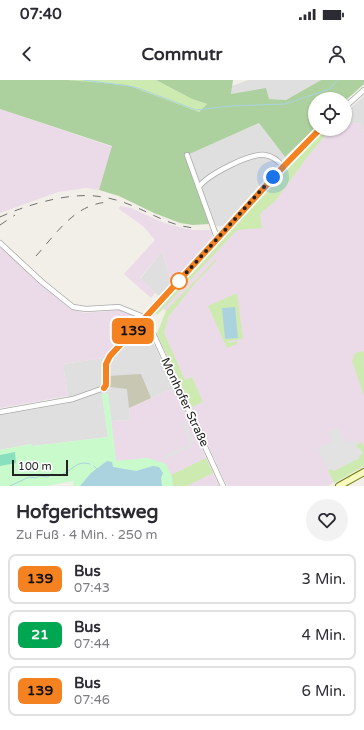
<!DOCTYPE html>
<html lang="de">
<meta charset="utf-8">
<style>
body{margin:0;font-family:"Varela Round",sans-serif;background:#f2f2f3;color:#2b2b33;height:100vh;display:flex;flex-direction:column;font-size:15px;white-space:nowrap}
*{box-sizing:border-box;margin:0}
p{font-size:13px;color:#7c7c81}
.icon{flex:none;width:22px;height:22px;fill:none;stroke:currentColor;stroke-width:2;stroke-linecap:round;stroke-linejoin:round}
.map{position:relative;height:406px;overflow:hidden}
.details{display:flex;flex-direction:column;background:#fff;flex:1}
.details>*{flex:none}
.badge{padding:0 8px;border-radius:6px;font-size:14px;line-height:26px}
.buttons{position:absolute;left:308px;top:12px;display:grid;gap:8px}
.buttons a{display:grid;place-items:center;width:44px;height:44px;border-radius:50%;background:#fff;box-shadow:0 1px 3px #0004;font-size:20px}
.scale{position:absolute;left:12px;bottom:10px;width:56px;box-sizing:border-box;padding-left:4px;border:2px solid #222;border-top:0;font-size:11px;line-height:14px;white-space:nowrap;color:#222;-webkit-text-stroke:3px #fff;paint-order:stroke}
.you{position:absolute;width:20px;height:20px;margin:-10px;border:3px solid #fff;border-radius:50%;background:#1a73e8;box-shadow:0 0 0 6px #1a73e833}
.map>.badge{position:absolute;translate:-50% -50%;box-shadow:0 0 0 2px #fff}
.round{display:grid;place-items:center;flex:none;width:42px;height:42px;border-radius:21px;background:#f2f2f3}
.overview{display:flex;align-items:center;justify-content:space-between;height:68px;padding:0 16px}
h1{font-size:19px;font-weight:700;line-height:30px}
ul{padding:0;list-style:none}
li{display:flex;align-items:center;gap:12px;height:50px;margin:0 8px 6px;padding:0 8px;border:2px solid #e1e1e2;border-radius:8px}
li div{flex:1}
li b{display:block;font-size:15px}
li em{font-style:normal}
li .badge{min-width:44px;font-weight:700;text-align:center}
.status{display:flex;justify-content:space-between;align-items:center;height:28px;padding:0 20px;background:#fff;direction:ltr}
.status svg{height:11px;fill:currentColor}
header{display:flex;justify-content:space-between;align-items:center;height:52px;padding:0 16px;background:#fff;font-size:18px;font-weight:700}
.map>svg:first-child{display:block}
.residential{fill:#e0dfdf}
.industrial{fill:#ebdbe8}
.construction{fill:#c7c7b4}
.grass{fill:#cdebb0}
.forest{fill:#add19e}
.park{fill:#c8facc}
.pitch{fill:#88e0be}
.parking{fill:#e2e2e2}
.water{fill:#aad3df}
.lines{fill:none;stroke-linecap:round;stroke-linejoin:round}
.stream{stroke:#aad3df;stroke-width:1}
.street-casing{stroke:#a9a9a9;stroke-width:6}
.secondary-casing{stroke:#707d05;stroke-width:8}
.street{stroke:#fff;stroke-width:4.5}
.secondary{stroke:#f7fabf;stroke-width:6}
.rail{stroke:#707070;stroke-width:1;stroke-dasharray:8 8;stroke-linecap:butt}
.line-casing{stroke:#fff;stroke-width:9}
.line{stroke:#f58220;stroke-width:6}
.walk{stroke:#222;stroke-width:4;stroke-dasharray:0 7.2}
.stop-dot{fill:#fff;stroke:#f58220;stroke-width:2}
.labels{text-anchor:middle;dominant-baseline:central;stroke-width:3.5;stroke-linejoin:round;paint-order:stroke}
.street-label{font-size:12px;fill:#222;stroke:#fff}
</style>
<div class="status"><b>07:40</b><svg viewBox="0 0 49 12"><path d="M0 12V9h3v3zM5 12V6h3v6zM10 12V3h3v9zM15 12V0h3v12zM26 1h20v11H26zM47 4h2v5h-2z"/></svg></div>
<header><svg class="icon" aria-label="back" viewBox="0 0 24 24"><path d="M15 5l-7 7 7 7"/></svg>Commutr<svg class="icon" aria-label="person" viewBox="0 0 24 24"><circle cx="12" cy="8" r="4"/><path d="M4 21q1-7 8-7t8 7"/></svg></header>
<div class="map">
<svg width="364" height="406" viewBox="0 0 364 406">
<rect width="100%" height="100%" fill="#f2efe9"/>
<g class="residential">
<polygon points="248,0 321,0 286,20 269,19 231,14 232,6"/>
<polygon points="364,16 364,52 362,44 345,42 345,33"/>
<polygon points="259,43 285,77 223,146 216,146 189,74"/>
<polygon points="162,171 169,195 170,205 159,216 140,199"/>
<polygon points="141,248 147,249 148,251 174,308 129,328 130,340 111,341 108,313 102,314 108,357 32,366 31,364 0,370 0,335 69,323 63,284 104,278 111,280"/>
</g>
<g class="industrial">
<polygon points="0,29 113,67 99,110 86,108 58,112 0,133"/>
<polygon points="345,42 362,44 364,52 364,386 328,406 227,406 157,254 166,231 161,227 309,66 327,49 345,49"/>
<polygon points="120,126 131,128 162,142 175,146 192,150 211,150 213,157 170,205 169,195 162,171 140,198 155,213 151,218 124,194 155,160 143,146 119,129"/>
<polygon points="0,167 69,228 85,233 120,230 139,238 104,278 63,284 68,316 0,328"/>
<polygon points="174,308 219,406 173,406 172,397 148,378 116,381 111,341 130,340 129,328"/>
</g>
<polygon class="construction" points="141,294 151,318 129,328 127,309 110,307 108,296"/>
<g class="grass">
<path d="M 68,0 L 156,0 L 192,19 L 207,24 L 199,32 C 157,17 112,4 68,0 Z"/>
<polygon points="327,49 329,51 308,76 276,120 260,134 262,148 237,150 157,235 155,234 309,66"/>
<polygon points="216,179 217,180 196,202 168,237 164,253 185,300 192,297 203,322 192,327 157,254 166,231"/>
<polygon points="237,213 243,259 228,261 228,263 237,261 237,264 227,268 208,226"/>
<polygon points="364,271 364,316 352,281 355,273"/>
<polygon points="362,362 364,367 364,386 334,403 328,390 332,389 334,391 359,376 360,368 358,369 356,365"/>
<polygon points="206,378 213,393 187,406 173,406 171,395"/>
</g>
<polygon class="forest" points="0,0 68,0 127,5 199,32 207,24 192,19 156,0 233,0 231,14 266,8 269,19 286,20 321,0 364,0 364,4 345,21 345,19 315,19 315,48 285,77 259,43 185,76 209,144 193,145 180,143 154,133 119,116 99,110 112,66 0,29"/>
<polygon class="park" points="108,313 116,381 148,378 166,384 172,397 173,406 73,406 73,401 47,406 0,406 0,370 32,364 32,366 108,357 102,314"/>
<polygon class="pitch" points="15,372 16,383 0,386 0,375"/>
<g class="parking">
<polygon points="184,341 194,363 191,364 192,367 164,379 163,376 190,364 181,342"/>
<polygon points="338,347 347,364 356,360 358,364 356,366 358,369 360,368 363,374 359,376 360,378 334,391 332,389 328,390 318,368 332,362 328,352"/>
</g>
<g class="water">
<polygon points="235,227 238,258 225,259 222,228"/>
<polygon points="107,381 112,382 113,387 136,391 153,386 159,387 163,393 161,398 162,406 80,406 91,393"/>
</g>
<g class="lines">
<g class="stream">
<polyline points="84,0 135,7 196,30 230,26 285,24 330,9 337,0"/>
<polyline points="94,386 97,389"/>
<path d="M 63,394 C 73,389 78,380 90,384"/>
<polyline points="10,406 29,397 36,398 39,396 48,397 51,394 60,395"/>
</g>
<defs>
<g id="street">
<polyline points="345,27 364,10"/>
<polyline points="187,75 217,158"/>
<path d="M 199,107 C 207,95 250,73 265,75 C 273,76 278,81 283,86"/>
<polyline points="0,163 42,202 73,227 86,229 119,227 146,238"/>
<polyline points="146,238 223,406"/>
<path d="M 0,332 L 73,319 L 104,308 C 110,301 103,287 110,277 L 283,86 L 320,49"/>
</g>
<polyline id="secondary" points="339,406 364,392"/>
</defs>
<use href="#street" class="street-casing"/>
<use href="#secondary" class="secondary-casing"/>
<use href="#street" class="street"/>
<use href="#secondary" class="secondary"/>
<g class="rail">
<path d="M 0,137 C 26,125 67,113 95,116 C 106,117 118,120 128,124 C 152,133 167,145 194,148"/>
<polyline points="0,145 15,135"/>
<path d="M 36,176 C 57,153 75,123 110,122"/>
</g>
</g>
<g class="lines">
<defs>
<polyline id="line" points="104,308 106,305 106,284 110,276 284,86 320,49"/>
</defs>
<use href="#line" class="line-casing"/>
<use href="#line" class="line"/>
<polyline class="walk" points="179,201 178,202 273,97"/>
</g>
<circle class="stop-dot" cx="179" cy="201" r="8"/>
<g class="labels">
<g class="street-label">
<text transform="translate(185 322) rotate(65)">Monhofer Straße</text>
</g>
</g>
</svg>
<div class="buttons">
<a><svg class="icon" aria-label="locate" viewBox="0 0 24 24"><circle cx="12" cy="12" r="6"/><path d="M12 2v4M12 18v4M2 12h4M18 12h4"/></svg></a>
</div>
<div class="scale">100 m</div>
<div class="you" style="left:273px;top:97px"></div>
<b class="badge" style="left:133px;top:251px;background:#f58220;color:#111">139</b>
</div>
<section class="details">
<div class="overview"><div><h1>Hofgerichtsweg</h1><p>Zu Fuß · 4 Min. · 250 m</p></div><a class="round"><svg class="icon" aria-label="heart" viewBox="0 0 24 24"><path d="M12 20l-8-8c-3-5 5-10 8-4 3-6 11-1 8 4z"/></svg></a></div>
<ul>
<li><span class="badge" style="background:#f58220;color:#111">139</span><div><b>Bus</b><p>07:43</p></div><em>3 Min.</em></li>
<li><span class="badge" style="background:#00a651;color:#fff">21</span><div><b>Bus</b><p>07:44</p></div><em>4 Min.</em></li>
<li><span class="badge" style="background:#f58220;color:#111">139</span><div><b>Bus</b><p>07:46</p></div><em>6 Min.</em></li>
</ul>
</section>
